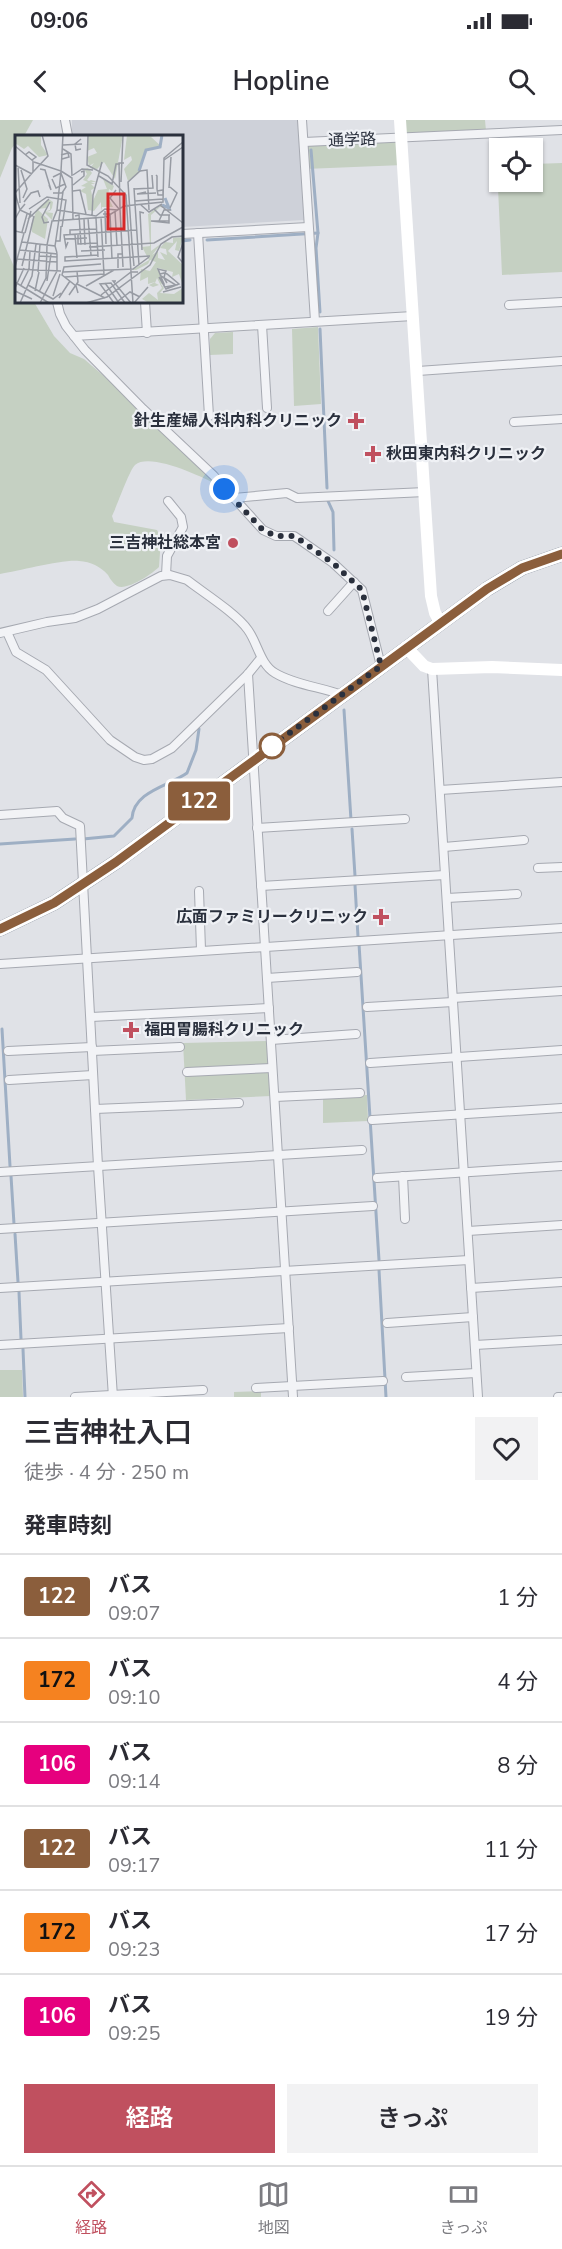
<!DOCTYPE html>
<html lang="ja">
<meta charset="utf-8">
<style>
body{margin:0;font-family:"Nunito Sans","Noto Sans JP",sans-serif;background:#f2f2f3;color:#2b2b33;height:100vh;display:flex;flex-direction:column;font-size:22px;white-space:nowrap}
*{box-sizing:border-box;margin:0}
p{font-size:20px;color:#7c7c81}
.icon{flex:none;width:33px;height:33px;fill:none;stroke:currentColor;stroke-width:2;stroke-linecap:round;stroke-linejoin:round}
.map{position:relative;height:1277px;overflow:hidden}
.sheet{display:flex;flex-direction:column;background:#fff;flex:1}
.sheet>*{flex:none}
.badge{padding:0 12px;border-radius:4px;font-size:21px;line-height:39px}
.controls{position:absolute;left:489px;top:18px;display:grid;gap:12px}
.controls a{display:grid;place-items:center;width:54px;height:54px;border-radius:0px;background:#fff;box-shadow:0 2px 4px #0004;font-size:30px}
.you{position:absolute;width:30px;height:30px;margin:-15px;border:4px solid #fff;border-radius:50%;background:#1a73e8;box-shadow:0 0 0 9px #1a73e833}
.map>.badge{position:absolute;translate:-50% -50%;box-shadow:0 0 0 3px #fff}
h2{padding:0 24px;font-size:22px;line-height:54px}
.round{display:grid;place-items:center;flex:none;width:63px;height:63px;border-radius:0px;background:#f2f2f3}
.overview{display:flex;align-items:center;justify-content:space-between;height:102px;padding:0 24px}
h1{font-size:28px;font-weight:600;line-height:45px}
.action{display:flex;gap:12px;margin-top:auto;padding:12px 24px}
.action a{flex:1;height:69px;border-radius:0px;background:#c0505f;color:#fff;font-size:24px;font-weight:600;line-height:69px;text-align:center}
.action a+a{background:#f2f2f3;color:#2b2b33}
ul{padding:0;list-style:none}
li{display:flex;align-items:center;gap:18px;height:84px;padding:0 24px;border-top:2px solid #e1e1e2}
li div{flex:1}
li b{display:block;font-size:22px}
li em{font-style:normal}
li .badge{min-width:66px;font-weight:700;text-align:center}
.status{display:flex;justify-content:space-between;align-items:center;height:42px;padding:0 30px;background:#fff;direction:ltr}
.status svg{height:16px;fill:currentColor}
header{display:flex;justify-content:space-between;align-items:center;height:78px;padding:0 24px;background:#fff;font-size:27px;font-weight:600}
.dock{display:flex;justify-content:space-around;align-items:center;height:84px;border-top:2px solid #e1e1e2;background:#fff;font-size:16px;color:#7c7c81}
.dock a{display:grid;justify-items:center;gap:3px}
.dock .current{color:#c0505f}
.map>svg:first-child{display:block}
.built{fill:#ced1d9}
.green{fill:#c5d0c2}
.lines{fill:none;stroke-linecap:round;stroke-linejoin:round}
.stream{stroke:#9eafc4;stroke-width:3}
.street-casing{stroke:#a6a9b1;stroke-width:10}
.primary-casing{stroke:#a0a7b2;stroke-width:15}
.street{stroke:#f2f3f6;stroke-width:8}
.secondary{stroke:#fff;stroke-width:12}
.primary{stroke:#fff;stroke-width:14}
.line-casing{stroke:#fff;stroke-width:14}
.line{stroke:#8b5e3c;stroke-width:9}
.walk{stroke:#2a303d;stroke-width:6;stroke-dasharray:0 10.8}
.poi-dot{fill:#c0505f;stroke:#eff1f5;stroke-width:2}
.stop-dot{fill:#fff;stroke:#8b5e3c;stroke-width:3}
.labels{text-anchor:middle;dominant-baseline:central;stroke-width:4.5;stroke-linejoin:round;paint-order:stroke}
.street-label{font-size:16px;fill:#2a303d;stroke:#eff1f5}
.poi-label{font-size:16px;font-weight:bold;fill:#2a303d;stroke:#eff1f5;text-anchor:end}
.inset-river{fill:none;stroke:#9eafc4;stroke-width:3}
.inset-road{fill:none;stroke:#979ba3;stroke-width:1.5}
.view{fill:#d62828;fill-opacity:0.15;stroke:#d62828;stroke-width:3}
.inset-edge{fill:none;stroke:#2a303d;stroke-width:3}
</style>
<div class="status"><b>09:06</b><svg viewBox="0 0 49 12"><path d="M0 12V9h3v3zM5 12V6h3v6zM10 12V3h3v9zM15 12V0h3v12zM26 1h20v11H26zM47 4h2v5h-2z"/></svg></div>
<header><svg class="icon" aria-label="back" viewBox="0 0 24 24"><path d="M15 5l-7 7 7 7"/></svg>Hopline<svg class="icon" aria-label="search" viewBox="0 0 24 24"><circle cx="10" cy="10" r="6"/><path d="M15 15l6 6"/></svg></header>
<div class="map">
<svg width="562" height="1277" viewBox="0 0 562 1277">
<rect width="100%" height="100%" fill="#e0e2e7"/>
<polygon class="built" points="72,0 298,0 304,100 182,107 182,16 72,16"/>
<g class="green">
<polygon points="0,0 33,0 24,16 16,16 16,23 12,28 0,58"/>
<polygon points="400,0 485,0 486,11 401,19 403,45 305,49 303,20 401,19"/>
<polygon points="562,43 562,152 502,155 497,46 499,46 500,62 532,62 533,44"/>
<path d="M 0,115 L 16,151 L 16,182 L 34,182 L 54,216 L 70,233 L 84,239 L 119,269 L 159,310 L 213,357 L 217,365 C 203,357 150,332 135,345 C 129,351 117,386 112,396 L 114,402 L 157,410 L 161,418 L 159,447 C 152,454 127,471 117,466 C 114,464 110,459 108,455 C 100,446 91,442 79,441 C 63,439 19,451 0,454 Z"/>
<polygon points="318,207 321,284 294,286 292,209"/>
<polygon points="233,212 233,234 210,235 210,219 215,213"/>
<polygon points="268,921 271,976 186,980 183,923"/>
<polygon points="367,975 368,1001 323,1003 323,977"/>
<polygon points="0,1250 22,1250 23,1277 0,1277"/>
<polygon points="261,1271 261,1277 234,1277 234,1272"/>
</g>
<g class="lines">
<g class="stream">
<polyline points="311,30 318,113 316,128 320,192"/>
<polyline points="207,120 318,113"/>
<polyline points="182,121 190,120"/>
<polyline points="320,209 327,368"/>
<polyline points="328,381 333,392 334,430"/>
<polyline points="344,590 351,700"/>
<polyline points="352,709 355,756"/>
<path d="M 83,719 L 114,716 L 132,698 C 134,671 169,666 187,653 L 196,630 L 199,609"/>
<polyline points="0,724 75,719"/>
<polyline points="355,765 358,817"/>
<polyline points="359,824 379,1140"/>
<polyline points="2,909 10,1046"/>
<polyline points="11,1056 14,1104"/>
<polyline points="15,1114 18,1162"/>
<polyline points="379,1150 386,1277"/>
<polyline points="19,1172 21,1219"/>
<polyline points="23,1229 25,1277"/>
</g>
<defs>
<g id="street">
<polyline points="65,0 68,16"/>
<polyline points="302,0 315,201"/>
<polyline points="304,22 562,10"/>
<polyline points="198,113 209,296"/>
<polyline points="182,114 308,107"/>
<polyline points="57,182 60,194 66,206 85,230 143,289 214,356 263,410 276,416 294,416 300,420 333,443 362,470 381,546"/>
<polyline points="145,182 147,213"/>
<polyline points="509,185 562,182"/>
<polyline points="262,205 267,288"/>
<polyline points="74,216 413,196"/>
<polyline points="418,251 562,241"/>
<polyline points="514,302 562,299"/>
<polyline points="234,378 287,373 297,378 425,372"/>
<polyline points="166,455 167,436 183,407 181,397 168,381"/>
<polyline points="328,491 354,462"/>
<polyline points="7,512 16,532 46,550 110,620 135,637 144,640 152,639 172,628 248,554 261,538"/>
<path d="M 0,513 L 47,502 L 75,498 L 98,489 L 161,456 L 170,455 L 187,460 C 204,473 237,494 248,510 C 258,524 260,544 275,553 C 295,565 321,567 342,575"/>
<polyline points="432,549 478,1277"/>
<polyline points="248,554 293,1277"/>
<polyline points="440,670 562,662"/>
<polyline points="0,695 57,691 63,698 80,706 98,1046 113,1277"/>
<polyline points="257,708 405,699"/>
<polyline points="444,727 524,720"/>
<polyline points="538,748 562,747"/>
<polyline points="261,766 445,755"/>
<polyline points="199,771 201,830"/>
<polyline points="447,778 517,774"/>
<polyline points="0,844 562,808"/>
<polyline points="267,858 357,852"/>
<polyline points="453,878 562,871"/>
<polyline points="367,887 453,882"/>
<polyline points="91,897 269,888"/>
<polyline points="271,920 356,914"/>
<polyline points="8,931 92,927"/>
<polyline points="92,931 180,927"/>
<polyline points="370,943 562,930"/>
<polyline points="187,952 272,948"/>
<polyline points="9,960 93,955"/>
<polyline points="275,977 360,973"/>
<polyline points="95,989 239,983"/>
<polyline points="372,1000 562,988"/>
<polyline points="0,1052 362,1030"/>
<polyline points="403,1056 405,1099"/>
<polyline points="377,1058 562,1046"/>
<polyline points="0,1109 373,1086"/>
<polyline points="468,1111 562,1105"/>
<polyline points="0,1168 469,1140"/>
<polyline points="471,1168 562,1162"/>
<polyline points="387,1203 473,1197"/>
<polyline points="0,1225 289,1208"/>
<polyline points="475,1225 562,1220"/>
<polyline points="406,1257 476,1253"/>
<polyline points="256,1268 383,1261"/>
<polyline points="75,1277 203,1270"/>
<polyline points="558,1277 562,1277"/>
</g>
<polyline id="primary" points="0,809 54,783 116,742 487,469 522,448 562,434"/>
</defs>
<use href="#street" class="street-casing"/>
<use href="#primary" class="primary-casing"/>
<use href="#street" class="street"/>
<g class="secondary">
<polyline points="400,0 431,476 435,493 440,502"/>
<polyline points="406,527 424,546 432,549 492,547 562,550"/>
</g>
<use href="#primary" class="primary"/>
</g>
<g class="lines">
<defs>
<polyline id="line" points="0,809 54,783 116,742 487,469 522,448 562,434"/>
</defs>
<use href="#line" class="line-casing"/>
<use href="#line" class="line"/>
<polyline class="walk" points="224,369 263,410 276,416 294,416 300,420 333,443 362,470 381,546 272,626"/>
</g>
<g class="poi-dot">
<path d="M353 292h6v6h6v6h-6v6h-6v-6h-6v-6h6z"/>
<path d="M370 325h6v6h6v6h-6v6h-6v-6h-6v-6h6z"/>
<circle cx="233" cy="423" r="6"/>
<path d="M378 788h6v6h6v6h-6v6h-6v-6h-6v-6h6z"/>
<path d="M128 901h6v6h6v6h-6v6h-6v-6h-6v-6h6z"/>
</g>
<circle class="stop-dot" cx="272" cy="626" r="12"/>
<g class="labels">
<g class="street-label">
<text transform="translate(352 20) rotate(-2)">通学路</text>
</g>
<g class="poi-label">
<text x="342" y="301">針生産婦人科内科クリニック</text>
<text x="386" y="334" text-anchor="start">秋田東内科クリニック</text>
<text x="221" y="423">三吉神社総本宮</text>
<text x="368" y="797">広面ファミリークリニック</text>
<text x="144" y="910" text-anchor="start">福田胃腸科クリニック</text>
</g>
</g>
<g transform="translate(15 15)">
<rect width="168" height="168" fill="#e0e2e7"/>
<path d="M 1,0 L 26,0 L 26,10 L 33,20 L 24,22 L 13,11 L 9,14 L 0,8 ZM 73,0 L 108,0 L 100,44 L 89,27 L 82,34 L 75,33 L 79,28 L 74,31 L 72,22 L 82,18 L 79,13 L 72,16 ZM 112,0 L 148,0 L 136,2 L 147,12 L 131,15 L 124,37 L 113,46 L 109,34 L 117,25 L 116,21 L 109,25 ZM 73,33 L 77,38 L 72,45 L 74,46 L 76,45 L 82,47 L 76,47 L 80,49 L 76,49 L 80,53 L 76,55 L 78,66 L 83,55 L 92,54 L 88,44 L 99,51 L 97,56 L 94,54 L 93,62 L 98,72 L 87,72 L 86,76 L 86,67 L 79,76 L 73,75 L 71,59 L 65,56 L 71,52 L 66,51 L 73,47 L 68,45 L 72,39 L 69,34 ZM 32,65 L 35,65 L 38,67 L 37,73 L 35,76 L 30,77 L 38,78 L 37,85 L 29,77 L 35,75 L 35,66 L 31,73 L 22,74 L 33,84 L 30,104 L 17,97 L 16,90 L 22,74 ZM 147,70 L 151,73 L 145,72 L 136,80 L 136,116 L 147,108 L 137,120 L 143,116 L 143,123 L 150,125 L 145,117 L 152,120 L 151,114 L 145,113 L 150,107 L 158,108 L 158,103 L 168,102 L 164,116 L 160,115 L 162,106 L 153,116 L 168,130 L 168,151 L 164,139 L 157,142 L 158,137 L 143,133 L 149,148 L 146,149 L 149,153 L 145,158 L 159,159 L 168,153 L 168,168 L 134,168 L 127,164 L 134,158 L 143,165 L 142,158 L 147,153 L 142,143 L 140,148 L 144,150 L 138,152 L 134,150 L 140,147 L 133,149 L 133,142 L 125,146 L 126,134 L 135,136 L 141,127 L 135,125 L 133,129 L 121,135 L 117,135 L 134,125 L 127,112 L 135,111 L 133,79 Z" fill="#c5d0c2"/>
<path class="inset-river" d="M 124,36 L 131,15 L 145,12 L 147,0M 147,70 L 154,73 L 150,63"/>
<path class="inset-road" d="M 48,0 L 46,36 L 57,43 L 58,84M 73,0 L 72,30 L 93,41 L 111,60 L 118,168M 66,4 L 60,9 L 61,15 L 66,14M 48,10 L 67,9M 0,11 L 18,26 L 18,37 L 0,58M 48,14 L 56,19 L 57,41M 10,20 L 14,17 L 21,22 L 17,25M 46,20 L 53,18 L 54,22 L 47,24M 149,25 L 168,12M 19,27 L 46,36 L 42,75 L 38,85M 0,30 L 17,39M 3,31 L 5,68M 25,34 L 30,35 L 36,55 L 34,50M 6,35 L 12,54 L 8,63M 18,37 L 33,21 L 27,0M 58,40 L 67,34 L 78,35M 141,40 L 142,41 L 142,54 L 143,60 L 148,60 L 148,55 L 142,56M 84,41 L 97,49 L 101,29 L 105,29M 38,42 L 46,38 L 51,52 L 47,58 L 38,58M 37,44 L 41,53 L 50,49M 106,47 L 108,0M 58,50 L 69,41 L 69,36 L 66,37M 155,52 L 162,58 L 155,73M 119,53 L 124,130M 154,53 L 156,22M 119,54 L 138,53 L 137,40M 101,55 L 95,63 L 104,74M 58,56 L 65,55 L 71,79M 131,57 L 122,59 L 141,58M 0,58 L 5,75 L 0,84M 120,66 L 148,64M 9,67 L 16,58 L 23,56 L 25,62M 10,69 L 5,75 L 18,81M 126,70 L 134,77 L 147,69M 145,70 L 168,88M 105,73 L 104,28 L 109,28M 14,74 L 32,62 L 51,65 L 47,92M 105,74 L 108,132M 139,74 L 145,80 L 155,80M 42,75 L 81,81 L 90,74 L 103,75M 90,76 L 91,109M 100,76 L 102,110M 88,79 L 95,79 L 97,124M 154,80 L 154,88 L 136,86 L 154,86M 60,81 L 64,80 L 66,110M 77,81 L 78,60 L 87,27M 86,82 L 89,140M 73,83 L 76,120M 81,83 L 83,122M 13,84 L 34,64M 69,84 L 70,110M 144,86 L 149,75 L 156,75M 34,87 L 29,88 L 27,82 L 35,67M 0,96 L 9,98 L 0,132M 126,96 L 125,77 L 129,78M 126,96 L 127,115M 7,97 L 12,79M 10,98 L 16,76M 55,99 L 55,95 L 82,94M 63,99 L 63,109 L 82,108M 60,100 L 62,123M 49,104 L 72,103M 40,106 L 45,106 L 46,91M 7,107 L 40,111 L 42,118M 53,107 L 51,112 L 49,100 L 121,95M 168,108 L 163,122 L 168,128M 117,109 L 113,47 L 125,36 L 132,35 L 134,75M 32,110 L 37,86 L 91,82 L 109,71 L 148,67 L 149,23 L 168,7M 117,110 L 119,131M 40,111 L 48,57M 74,112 L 139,108 L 168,92M 5,115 L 42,119 L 42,136 L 25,168M 66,116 L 90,115M 83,120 L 50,122 L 50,126 L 135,121M 24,121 L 42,122M 2,124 L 42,127M 7,131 L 19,81M 103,133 L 103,119 L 108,119M 0,134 L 46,136M 23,137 L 25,109M 48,137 L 118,134 L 134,122M 145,140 L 146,141 L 146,142 L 149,149 L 149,151 L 150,152 L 161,150 L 146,141M 50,142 L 89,139M 144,142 L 151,154 L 164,149 L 152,139 L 150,138 L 149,138 L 145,139 L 143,134 L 151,136 L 150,138 L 149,143 L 152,148M 32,146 L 36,119M 101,146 L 98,146 L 116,168M 0,147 L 34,168M 90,148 L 104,168M 62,149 L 90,163M 6,150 L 14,134 L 15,116M 13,150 L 38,164 L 46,158M 71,151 L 99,135M 0,153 L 9,133M 0,156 L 17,164M 20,156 L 24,137M 24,157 L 31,143 L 32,110M 148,157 L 166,152M 63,158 L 61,151 L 47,140 L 49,132 L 86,129M 54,160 L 63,147 L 62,136M 86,160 L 116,137 L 123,137M 38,161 L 45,139M 44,163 L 55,146M 103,166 L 115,157 L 125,162M 5,168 L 17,141 L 21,109M 71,168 L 92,162 L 135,130 L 146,109 L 157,102 L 168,101M 99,168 L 85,149 L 96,148 L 110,168M 119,168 L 133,152"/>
<path class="view" d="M 93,59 L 109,59 L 109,94 L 93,94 Z"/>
<rect width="168" height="168" class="inset-edge"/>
</g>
</svg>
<div class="controls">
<a><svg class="icon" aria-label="locate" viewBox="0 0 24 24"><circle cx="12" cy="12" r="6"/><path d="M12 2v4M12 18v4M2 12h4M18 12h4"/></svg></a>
</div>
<div class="you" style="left:224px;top:369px"></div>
<b class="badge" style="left:199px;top:681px;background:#8b5e3c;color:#fff">122</b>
</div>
<section class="sheet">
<div class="overview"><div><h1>三吉神社入口</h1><p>徒歩 · 4 分 · 250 m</p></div><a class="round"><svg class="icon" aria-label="heart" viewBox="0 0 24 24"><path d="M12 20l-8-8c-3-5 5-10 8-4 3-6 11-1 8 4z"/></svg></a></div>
<h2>発車時刻</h2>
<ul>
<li><span class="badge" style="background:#8b5e3c;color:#fff">122</span><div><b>バス</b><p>09:07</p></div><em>1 分</em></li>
<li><span class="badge" style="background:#f58220;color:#111">172</span><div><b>バス</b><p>09:10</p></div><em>4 分</em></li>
<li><span class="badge" style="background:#e6007e;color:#fff">106</span><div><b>バス</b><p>09:14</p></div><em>8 分</em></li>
<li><span class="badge" style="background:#8b5e3c;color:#fff">122</span><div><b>バス</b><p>09:17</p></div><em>11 分</em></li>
<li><span class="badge" style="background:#f58220;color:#111">172</span><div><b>バス</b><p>09:23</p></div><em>17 分</em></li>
<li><span class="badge" style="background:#e6007e;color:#fff">106</span><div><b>バス</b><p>09:25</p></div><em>19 分</em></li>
</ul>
<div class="action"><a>経路</a><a>きっぷ</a></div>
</section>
<nav class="dock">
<a class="current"><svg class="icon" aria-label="directions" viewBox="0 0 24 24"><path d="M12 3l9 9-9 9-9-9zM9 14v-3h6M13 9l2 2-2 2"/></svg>経路</a>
<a><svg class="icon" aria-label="map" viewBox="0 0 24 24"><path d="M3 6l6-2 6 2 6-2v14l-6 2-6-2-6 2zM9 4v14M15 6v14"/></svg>地図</a>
<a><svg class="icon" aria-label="tickets" viewBox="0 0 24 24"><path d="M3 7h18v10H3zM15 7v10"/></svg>きっぷ</a>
</nav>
